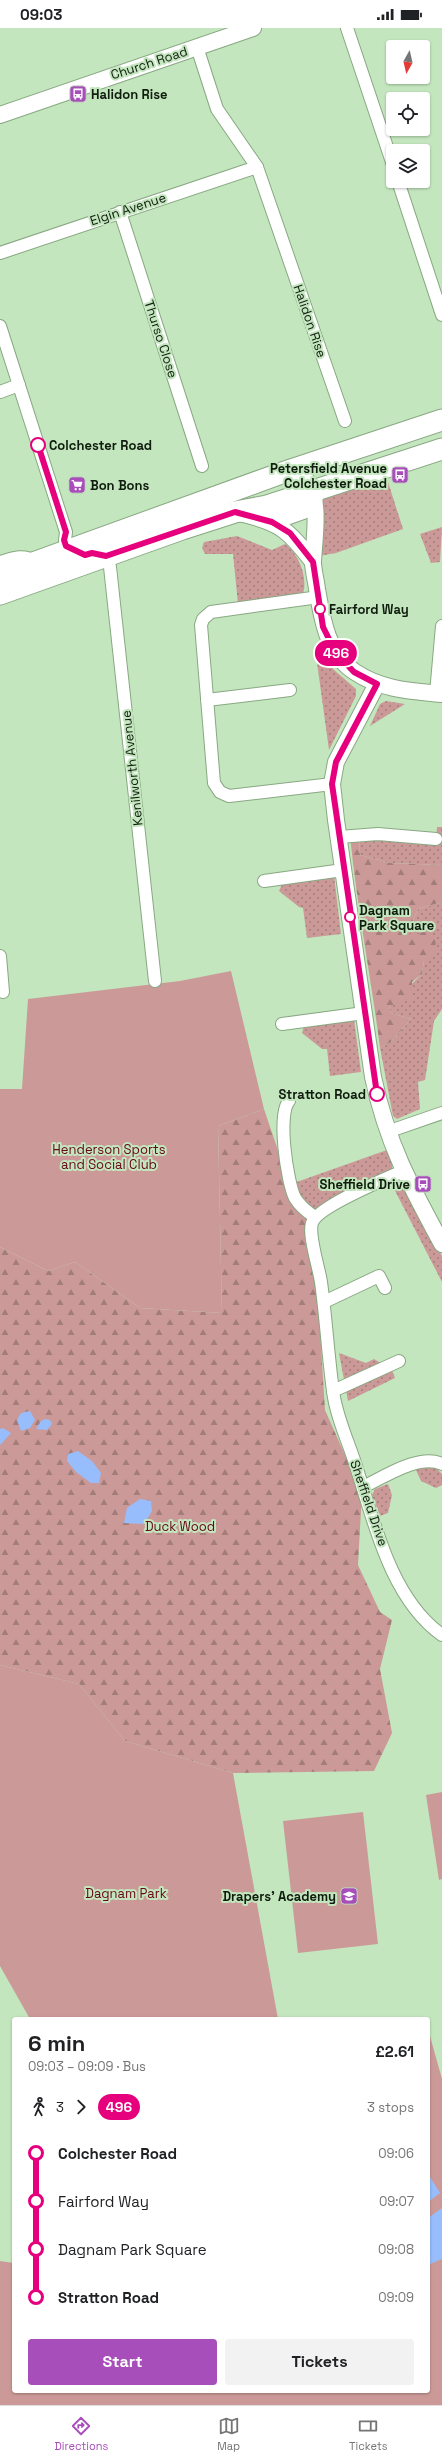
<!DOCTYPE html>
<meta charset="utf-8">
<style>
body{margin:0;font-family:"Space Grotesk",sans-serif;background:#f2f2f2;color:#202124;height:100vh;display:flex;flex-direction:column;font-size:15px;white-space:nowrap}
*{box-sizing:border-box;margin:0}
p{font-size:13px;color:#757577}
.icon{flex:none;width:22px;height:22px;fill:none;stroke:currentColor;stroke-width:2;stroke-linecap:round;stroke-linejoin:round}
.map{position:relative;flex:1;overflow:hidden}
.drawer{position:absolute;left:12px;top:1989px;width:418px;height:376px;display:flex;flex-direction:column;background:#fff;border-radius:4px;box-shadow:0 1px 3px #0004}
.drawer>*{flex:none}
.badge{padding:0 8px;border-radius:13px;font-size:14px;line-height:26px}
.needle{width:26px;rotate:188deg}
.buttons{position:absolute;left:386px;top:12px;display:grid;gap:8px}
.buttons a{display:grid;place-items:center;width:44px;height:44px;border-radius:4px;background:#fff;box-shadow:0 1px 3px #0004;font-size:20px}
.map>.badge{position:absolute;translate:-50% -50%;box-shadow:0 0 0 2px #fff}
.legs{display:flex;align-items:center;gap:6px;height:44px;padding:0 16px;font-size:13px}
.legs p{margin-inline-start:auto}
.headline{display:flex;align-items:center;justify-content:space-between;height:68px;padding:0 16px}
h1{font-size:22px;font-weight:800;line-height:30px}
.action{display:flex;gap:8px;margin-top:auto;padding:8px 16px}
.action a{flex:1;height:46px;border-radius:4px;background:#a84eba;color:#fff;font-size:16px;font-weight:800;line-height:46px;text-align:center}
.action a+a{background:#f2f2f2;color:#202124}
ul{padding:0 16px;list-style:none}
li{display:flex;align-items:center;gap:14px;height:48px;font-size:15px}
li i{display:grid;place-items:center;width:6px;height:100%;margin:0 5px;background:currentColor}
li i::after{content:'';width:10px;height:10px;margin:-5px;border:3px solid;border-radius:50%;background:#fff}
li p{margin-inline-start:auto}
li:first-child i{background:linear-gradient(#0000 50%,currentColor 0)}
li:last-child i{background:linear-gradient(currentColor 50%,#0000 0)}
.status{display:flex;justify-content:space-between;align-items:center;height:28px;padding:0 20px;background:#fff;direction:ltr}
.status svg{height:11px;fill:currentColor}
.tabs{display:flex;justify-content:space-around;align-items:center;height:56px;border-top:1px solid #e0e0e0;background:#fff;font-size:11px;color:#757577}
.tabs a{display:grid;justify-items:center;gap:2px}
.tabs .active{color:#a84eba}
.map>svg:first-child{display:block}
.grass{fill:url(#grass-dots)}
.forest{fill:url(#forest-firs)}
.park{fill:#cb9a98}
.water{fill:#98bdfc}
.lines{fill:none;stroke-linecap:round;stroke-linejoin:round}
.street-casing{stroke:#88a882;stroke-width:14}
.secondary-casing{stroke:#88a882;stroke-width:18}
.highway-casing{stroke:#88a882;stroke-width:23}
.street{stroke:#fff;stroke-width:12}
.secondary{stroke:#fff;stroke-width:16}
.highway{stroke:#fff;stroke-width:21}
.line-1-casing{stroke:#fff;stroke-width:9}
.line-1{stroke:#e6007e;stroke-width:6}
.stop-1-dot{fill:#fff;stroke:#e6007e;stroke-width:2}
.labels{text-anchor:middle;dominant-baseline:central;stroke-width:4;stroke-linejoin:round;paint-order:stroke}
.street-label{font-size:13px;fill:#101c0e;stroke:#c3e6be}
.poi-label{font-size:13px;font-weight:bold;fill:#101c0e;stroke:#c3e6be;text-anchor:end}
.stop-label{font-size:13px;font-weight:bold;fill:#101c0e;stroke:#c3e6be;text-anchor:start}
.park-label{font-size:13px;fill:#680516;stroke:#c3e6be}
</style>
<div class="status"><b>09:03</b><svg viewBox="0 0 49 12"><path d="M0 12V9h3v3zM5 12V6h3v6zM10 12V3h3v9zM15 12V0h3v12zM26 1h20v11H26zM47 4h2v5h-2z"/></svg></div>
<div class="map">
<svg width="442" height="2377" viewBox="0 0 442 2377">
<defs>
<pattern id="grass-dots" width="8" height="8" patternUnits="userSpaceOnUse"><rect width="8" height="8" fill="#cb9a98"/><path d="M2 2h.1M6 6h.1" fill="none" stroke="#a37d7a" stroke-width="1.8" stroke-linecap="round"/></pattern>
<pattern id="forest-firs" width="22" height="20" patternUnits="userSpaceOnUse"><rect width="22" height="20" fill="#cb9a98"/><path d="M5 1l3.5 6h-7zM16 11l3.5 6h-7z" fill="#a37d7a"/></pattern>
</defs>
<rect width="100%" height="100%" fill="#c3e6be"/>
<g class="grass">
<polygon points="388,454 403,501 336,525 319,528 321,472 324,468 367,456"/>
<polygon points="442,499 440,534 431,535 420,506"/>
<path d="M 237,508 L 272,522 L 285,516 C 299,526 308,549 303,566 L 238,576 L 233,526 L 205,526 L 202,520 L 204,514 Z"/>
<polygon points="317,619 334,642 356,661 356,668 329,722 315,620"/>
<polygon points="386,673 405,676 370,698 380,676"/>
<polygon points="437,799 442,799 442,837 390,835 360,827 359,807 436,811"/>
<polygon points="334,847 341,906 307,910 303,880 299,879 279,863 283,854"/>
<polygon points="442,874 442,981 434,993 425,1052 418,1054 420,1081 397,1091 393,1088 380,1020 391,1014 411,991 391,985 389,978 422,946 424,933 408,904 418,881"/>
<polygon points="354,991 361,1044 330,1048 327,1021 322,1021 302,1005 304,998"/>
<polygon points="387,1122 392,1136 392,1144 309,1186 291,1156"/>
<polygon points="397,1152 403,1155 442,1228 442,1254 391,1155"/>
<polygon points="339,1325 366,1335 374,1331 392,1342 395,1350 348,1373"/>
<polygon points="428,1437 436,1440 442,1446 442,1457 436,1460 421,1453 416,1442"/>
<polygon points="388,1456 392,1467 388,1485 380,1488 372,1467 375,1461"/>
</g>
<g class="forest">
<path d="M 359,807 L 360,827 L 390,835 L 442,837 L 442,874 L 418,881 L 408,904 L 412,908 L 427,903 L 436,910 L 435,924 L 424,933 L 422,946 L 412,954 L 413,971 L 389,978 L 391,985 L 411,991 L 391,1014 L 380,1020 C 371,949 357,879 350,808 Z"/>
<polygon points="264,1081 286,1146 306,1184 316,1235 325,1382 362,1465 358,1537 380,1584 392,1592 380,1641 392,1705 374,1743 233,1745 125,1713 79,1656 0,1637 0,1219 48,1243 75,1234 140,1280 222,1285 218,1098"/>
</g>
<g class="park">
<polygon points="231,943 264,1081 218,1098 222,1285 140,1280 75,1234 48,1243 0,1219 0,1061 22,1061 28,971 180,953"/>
<polygon points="0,1637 79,1656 125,1713 233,1745 278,1991 30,1991 0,1938"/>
<polygon points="442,1764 442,1851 439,1852 426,1767"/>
<polygon points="363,1784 378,1916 298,1925 283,1793"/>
<polygon points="428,2001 442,2051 442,2377 0,2377 0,2233 14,2235 14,2363 428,2363"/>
</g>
<g class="water">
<polygon points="30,1383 35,1392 30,1400 21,1403 17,1392 21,1385"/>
<polygon points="45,1391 50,1392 52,1396 47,1402 36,1401 41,1393"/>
<polygon points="3,1400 11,1405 0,1417 0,1401"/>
<polygon points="78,1423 92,1433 101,1445 99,1455 91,1455 76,1444 67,1433 68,1426"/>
<polygon points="140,1471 151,1473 152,1483 144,1496 124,1495 127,1480"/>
<polygon points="428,2146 440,2165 428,2174"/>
<polygon points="442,2180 442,2231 430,2236 428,2190"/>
</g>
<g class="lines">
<defs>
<g id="street">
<polyline points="347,0 393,137"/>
<polyline points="197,19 217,81 257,139 345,393"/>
<polyline points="398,153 442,287"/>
<polyline points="120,184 202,438"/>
<polyline points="0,225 257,139"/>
<polyline points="0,298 66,504 65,512 67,518 76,522"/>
<polyline points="0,364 19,357"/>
<polyline points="101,527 106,528 110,539 155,953"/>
<path d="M 0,534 C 13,530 23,526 35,533"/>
<polyline points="319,569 211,584 203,591 201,597 214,755 220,764 229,768 332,756"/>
<polyline points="436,665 442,598"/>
<polyline points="207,672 290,662"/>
<polyline points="339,809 378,806 436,811"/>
<polyline points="264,853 343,842"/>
<polyline points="0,928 3,964"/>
<polyline points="282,996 364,985"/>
<path d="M 289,1073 C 277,1086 287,1154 295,1170 C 300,1178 307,1184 315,1189"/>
<polyline points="387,1104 442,1085"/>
<path d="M 403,1143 C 385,1151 317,1179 312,1195 C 308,1207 319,1240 321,1254 C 326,1290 328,1327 333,1363 C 336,1388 348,1413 356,1438 C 374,1494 391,1571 442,1607"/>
<polyline points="324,1274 379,1248 385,1260"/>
<polyline points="333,1363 399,1333"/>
<path d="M 363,1459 C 384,1449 420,1425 442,1436"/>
</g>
<g id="secondary">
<polyline points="0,87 253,0"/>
<path d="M 282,446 C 290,445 302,446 307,453 C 321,472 314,512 313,534 C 313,542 316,552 317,561 C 322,590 327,626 355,644 C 382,662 411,663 442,666"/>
<path d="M 239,485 C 279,494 288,501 313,534"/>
<polyline points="272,494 303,483 315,469"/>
<path d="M 377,656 L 336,734 L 332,756 L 336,792 L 373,1049 C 387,1115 410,1157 442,1216"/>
</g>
<g id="highway">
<polyline points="0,547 279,446 442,392"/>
<polyline points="0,566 182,501 235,484 267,478 442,421"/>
</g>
</defs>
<use href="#street" class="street-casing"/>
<use href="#secondary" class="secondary-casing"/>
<use href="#highway" class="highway-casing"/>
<use href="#street" class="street"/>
<use href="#secondary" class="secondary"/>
<use href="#highway" class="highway"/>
</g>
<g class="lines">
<defs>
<polyline id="line-1" points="38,417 66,504 64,512 66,518 85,527 92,525 106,528 235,484 272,494 290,505 313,534 323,599 336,625 354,644 377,656 336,734 332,756 377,1066"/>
</defs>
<use href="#line-1" class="line-1-casing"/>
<use href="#line-1" class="line-1"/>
</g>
<defs>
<symbol id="bus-square" viewBox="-11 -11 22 22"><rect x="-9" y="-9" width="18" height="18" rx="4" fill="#a84eba" stroke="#c3e6be"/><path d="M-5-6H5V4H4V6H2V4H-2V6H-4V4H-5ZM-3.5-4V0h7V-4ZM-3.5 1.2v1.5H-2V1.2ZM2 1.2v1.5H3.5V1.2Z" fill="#fff"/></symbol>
<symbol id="supermarket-square" viewBox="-11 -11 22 22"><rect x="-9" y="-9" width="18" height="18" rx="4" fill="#a84eba" stroke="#c3e6be"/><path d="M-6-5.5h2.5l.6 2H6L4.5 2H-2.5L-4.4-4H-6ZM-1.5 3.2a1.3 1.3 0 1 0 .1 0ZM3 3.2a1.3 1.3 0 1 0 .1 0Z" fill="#fff"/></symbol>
<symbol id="school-square" viewBox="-11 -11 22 22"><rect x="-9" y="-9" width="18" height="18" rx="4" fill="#a84eba" stroke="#c3e6be"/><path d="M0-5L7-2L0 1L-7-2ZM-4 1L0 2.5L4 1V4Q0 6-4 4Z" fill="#fff"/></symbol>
</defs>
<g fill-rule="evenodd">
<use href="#bus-square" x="68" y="56" width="20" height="20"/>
<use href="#bus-square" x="390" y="437" width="20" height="20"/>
<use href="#supermarket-square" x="67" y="447" width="20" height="20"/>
<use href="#bus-square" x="413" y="1146" width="20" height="20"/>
<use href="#school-square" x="339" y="1858" width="20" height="20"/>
</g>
<g class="stop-1-dot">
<circle cx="38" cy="417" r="7"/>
<circle cx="320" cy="581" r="5"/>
<circle cx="350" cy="889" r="5"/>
<circle cx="377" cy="1066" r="7"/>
</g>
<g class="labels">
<g class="street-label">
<text transform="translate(149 35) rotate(-18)">Church Road</text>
<text transform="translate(128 181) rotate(-18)">Elgin Avenue</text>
<text transform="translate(310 293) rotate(71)">Halidon Rise</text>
<text transform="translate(161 311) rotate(72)">Thurso Close</text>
<text transform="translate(132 740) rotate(-96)">Kenilworth Avenue</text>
<text transform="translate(369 1475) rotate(71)">Sheffield Drive</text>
</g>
<g class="poi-label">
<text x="91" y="66" text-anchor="start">Halidon Rise</text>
<text x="387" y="440">Petersfield Avenue<tspan x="387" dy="15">Colchester Road</tspan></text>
<text x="90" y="457" text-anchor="start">Bon Bons</text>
<text x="410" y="1156">Sheffield Drive</text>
<text x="336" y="1868">Drapers' Academy</text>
</g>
<g class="stop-label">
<text x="49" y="417">Colchester Road</text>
<text x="329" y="581">Fairford Way</text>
<text x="359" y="882">Dagnam<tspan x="359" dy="15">Park Square</tspan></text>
<text x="366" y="1066" text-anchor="end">Stratton Road</text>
</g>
<g class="park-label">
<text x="109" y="1121">Henderson Sports<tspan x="109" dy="15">and Social Club</tspan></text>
<text x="180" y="1498">Duck Wood</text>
<text x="126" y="1865">Dagnam Park</text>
</g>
</g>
</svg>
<div class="buttons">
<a><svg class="needle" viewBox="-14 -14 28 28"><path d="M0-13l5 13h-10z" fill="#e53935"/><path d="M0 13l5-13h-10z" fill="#757577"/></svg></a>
<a><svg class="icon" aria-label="locate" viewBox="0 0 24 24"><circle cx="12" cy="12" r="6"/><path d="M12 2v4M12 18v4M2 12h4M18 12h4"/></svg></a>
<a><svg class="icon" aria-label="layers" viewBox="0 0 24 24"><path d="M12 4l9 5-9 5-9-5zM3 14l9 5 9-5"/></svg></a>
</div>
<b class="badge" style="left:336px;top:625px;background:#e6007e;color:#fff">496</b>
<section class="drawer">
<div class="headline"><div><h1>6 min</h1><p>09:03 – 09:09 · Bus</p></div><b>£2.61</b></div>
<div class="legs"><svg class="icon" aria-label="walk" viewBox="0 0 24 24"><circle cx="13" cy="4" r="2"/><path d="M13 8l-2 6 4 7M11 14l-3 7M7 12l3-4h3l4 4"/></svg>3<svg class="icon" aria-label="forward" viewBox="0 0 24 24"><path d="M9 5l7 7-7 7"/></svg><b class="badge" style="background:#e6007e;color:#fff">496</b><p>3 stops</p></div>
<ul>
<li><i style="color:#e6007e"></i><b>Colchester Road</b><p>09:06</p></li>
<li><i style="color:#e6007e"></i><span>Fairford Way</span><p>09:07</p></li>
<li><i style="color:#e6007e"></i><span>Dagnam Park Square</span><p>09:08</p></li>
<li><i style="color:#e6007e"></i><b>Stratton Road</b><p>09:09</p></li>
</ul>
<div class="action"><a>Start</a><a>Tickets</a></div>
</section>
</div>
<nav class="tabs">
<a class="active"><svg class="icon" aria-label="directions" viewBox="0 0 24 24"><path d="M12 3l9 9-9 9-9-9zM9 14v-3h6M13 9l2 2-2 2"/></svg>Directions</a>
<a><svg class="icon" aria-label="map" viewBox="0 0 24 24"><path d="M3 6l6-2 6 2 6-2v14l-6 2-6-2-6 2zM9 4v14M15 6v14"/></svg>Map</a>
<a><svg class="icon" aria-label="tickets" viewBox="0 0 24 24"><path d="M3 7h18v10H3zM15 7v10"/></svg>Tickets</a>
</nav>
